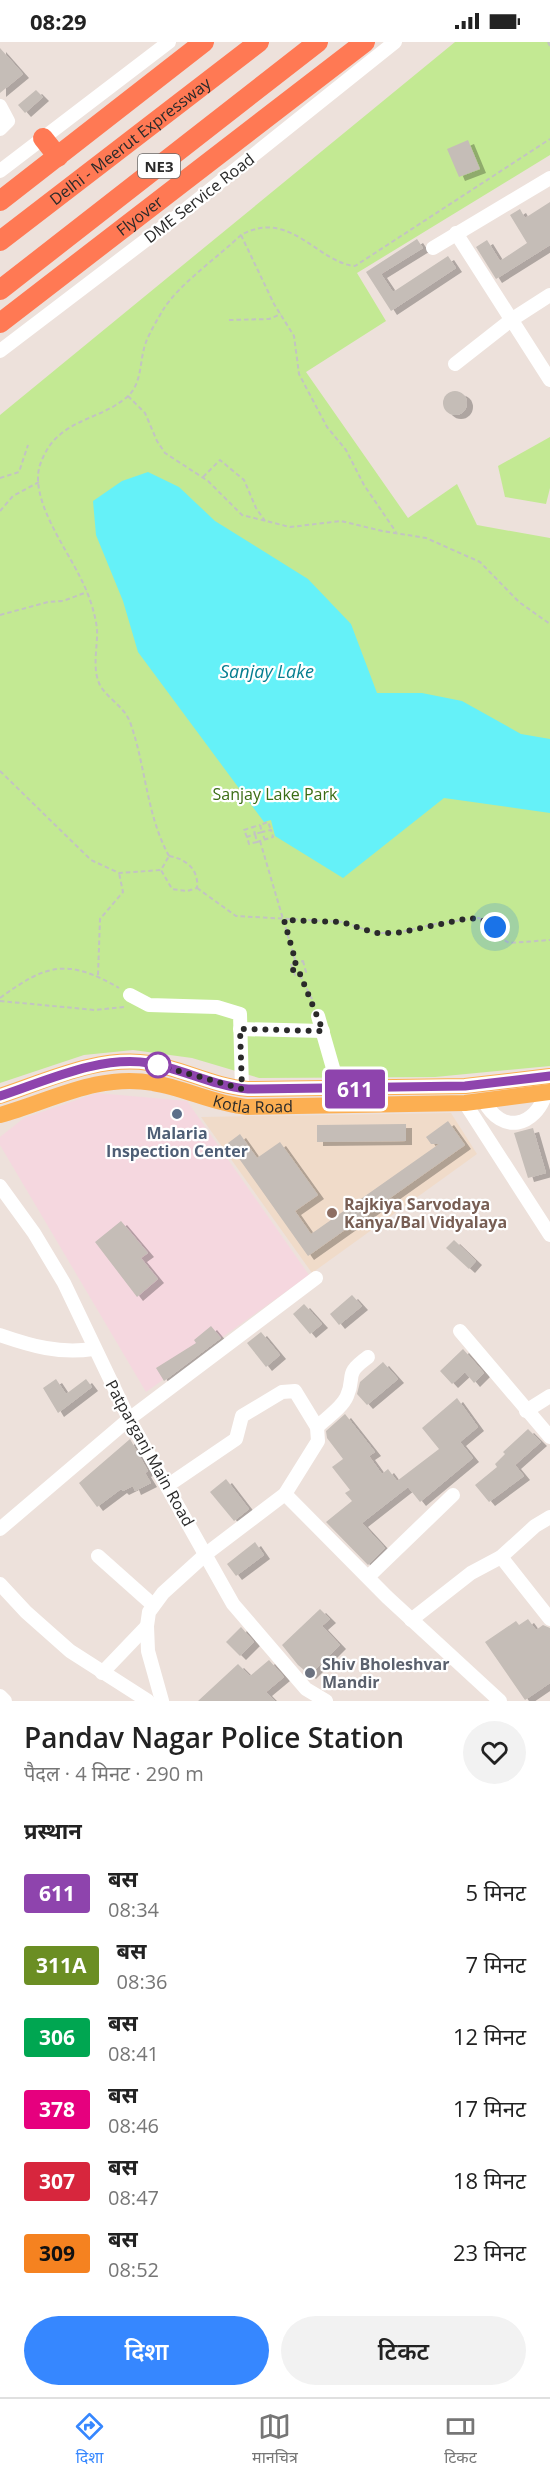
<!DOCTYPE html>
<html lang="hi">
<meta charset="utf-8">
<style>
body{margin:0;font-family:"Open Sans","Noto Sans Devanagari",sans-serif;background:#f2f2f2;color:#222;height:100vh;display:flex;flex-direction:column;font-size:22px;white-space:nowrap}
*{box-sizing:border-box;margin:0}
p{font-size:20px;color:#767676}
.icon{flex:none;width:33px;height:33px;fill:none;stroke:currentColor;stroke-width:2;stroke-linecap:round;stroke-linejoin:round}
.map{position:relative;height:1659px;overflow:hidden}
.side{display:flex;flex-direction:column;background:#fff;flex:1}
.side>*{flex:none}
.badge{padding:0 12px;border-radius:4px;font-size:21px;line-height:39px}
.you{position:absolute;width:30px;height:30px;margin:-15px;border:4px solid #fff;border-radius:50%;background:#1a73e8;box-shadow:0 0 0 9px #1a73e833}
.map>.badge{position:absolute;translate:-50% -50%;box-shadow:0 0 0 3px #fff}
h2{padding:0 24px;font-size:22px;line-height:54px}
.round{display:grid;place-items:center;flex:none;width:63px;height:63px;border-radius:32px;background:#f2f2f2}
.head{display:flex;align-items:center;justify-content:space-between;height:102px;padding:0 24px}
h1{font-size:28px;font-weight:600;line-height:45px}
.action{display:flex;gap:12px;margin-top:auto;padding:12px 24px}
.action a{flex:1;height:69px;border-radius:36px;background:#3687ff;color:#fff;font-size:24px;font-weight:600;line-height:69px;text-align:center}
.action a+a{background:#f2f2f2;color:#222}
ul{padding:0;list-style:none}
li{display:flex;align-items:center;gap:18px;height:72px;padding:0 24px}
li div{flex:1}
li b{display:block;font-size:22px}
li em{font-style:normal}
li .badge{min-width:66px;font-weight:700;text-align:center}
.status{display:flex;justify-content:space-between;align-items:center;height:42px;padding:0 30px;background:#fff;direction:ltr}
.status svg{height:16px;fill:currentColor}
.menu{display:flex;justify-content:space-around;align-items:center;height:84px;border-top:2px solid #e0e0e0;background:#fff;font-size:16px;color:#767676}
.menu a{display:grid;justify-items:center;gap:3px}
.menu .active{color:#3687ff}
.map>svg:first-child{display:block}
.education{fill:#f0dbc9}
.medical{fill:#f5d7df}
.green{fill:#c3e993}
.water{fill:#65f1f8}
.building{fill:#c5bdb7;filter:url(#shadow)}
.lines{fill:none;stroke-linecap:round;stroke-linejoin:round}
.path{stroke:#c3c3c3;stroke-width:2;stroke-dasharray:4.5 3;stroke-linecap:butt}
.minor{stroke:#fff;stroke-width:14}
.major{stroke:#fcaf52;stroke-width:16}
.highway{stroke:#ff7954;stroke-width:20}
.line-casing{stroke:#fff;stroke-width:14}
.line{stroke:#8e44ad;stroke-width:9}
.walk{stroke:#2a2a2a;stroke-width:6;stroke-dasharray:0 10.8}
.stop-dot{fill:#fff;stroke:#8e44ad;stroke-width:3}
.service-dot{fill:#5c6f8a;stroke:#fff;stroke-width:2}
.education-dot{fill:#8d6e63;stroke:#fff;stroke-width:2}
.worship-dot{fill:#6b7280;stroke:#fff;stroke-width:2}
.labels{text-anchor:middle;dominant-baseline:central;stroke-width:4.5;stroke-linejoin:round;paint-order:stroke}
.shield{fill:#fff;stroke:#6a6a6a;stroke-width:1.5}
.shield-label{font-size:15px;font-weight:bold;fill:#2a2a2a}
.street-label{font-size:16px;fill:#2a2a2a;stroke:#fff}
.park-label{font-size:16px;fill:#3a6d14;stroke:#fff}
.service-label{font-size:16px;font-weight:bold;fill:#4e5e75;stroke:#fff}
.education-label{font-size:16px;font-weight:bold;fill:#785e54;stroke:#fff;text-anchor:start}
.worship-label{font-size:16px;font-weight:bold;fill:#5b616d;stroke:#fff;text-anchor:start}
.water-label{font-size:18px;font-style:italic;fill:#057e90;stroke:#fff}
</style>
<div class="status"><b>08:29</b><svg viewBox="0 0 49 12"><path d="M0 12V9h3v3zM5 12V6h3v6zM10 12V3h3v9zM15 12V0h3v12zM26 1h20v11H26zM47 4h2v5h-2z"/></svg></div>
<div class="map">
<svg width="550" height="1659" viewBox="0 0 550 1659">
<defs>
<filter id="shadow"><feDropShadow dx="6" dy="4" stdDeviation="0" flood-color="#0004"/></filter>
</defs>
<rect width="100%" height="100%" fill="#ede1db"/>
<polygon class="education" points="451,1071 477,1112 312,1231 201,1075"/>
<polygon class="medical" points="97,1051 187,1059 309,1233 146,1350 0,1103 0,1095 24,1076"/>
<g class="green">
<polygon points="455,0 550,0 550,113 357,231 386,279 306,330 408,476 457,442 477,483 550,496 550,1024 435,1035 259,1036 192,1016 133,1008 84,1013 0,1041 0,373"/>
<polygon points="550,395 550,446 546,462 505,455 498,424"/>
</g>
<polygon class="water" points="148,430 179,445 215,479 308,537 351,582 377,651 422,651 462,659 521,692 550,697 550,771 444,756 343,836 275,794 271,778 264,780 138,610 123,559 96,493 93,459 122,439"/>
<g class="building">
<polygon points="0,6 23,32 0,51"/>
<polygon points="36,48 43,55 25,71 18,63"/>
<polygon points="468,98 480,127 459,135 447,107"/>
<polygon points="550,160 550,203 496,237 476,205 487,198 500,219 527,201 510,173 520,167 525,176"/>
<polygon points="417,197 423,206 381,232 393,250 448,214 456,226 391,269 366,230"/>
<circle cx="455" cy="361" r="12"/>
<polygon points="448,1079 465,1103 308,1214 228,1101 240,1092 257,1116 280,1100 318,1153 295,1169 311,1192 439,1102 431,1102 426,1095"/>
<polygon points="406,1082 406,1099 317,1100 317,1083"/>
<polygon points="533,1086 546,1131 528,1136 514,1091"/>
<polygon points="121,1179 148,1211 141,1216 158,1237 137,1255 95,1200"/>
<polygon points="454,1198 476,1219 469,1227 446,1206"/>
<polygon points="352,1253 362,1264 339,1283 330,1272"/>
<polygon points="304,1262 322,1282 310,1292 293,1272"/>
<polygon points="211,1284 221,1296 164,1339 156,1326 196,1301 194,1298"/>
<polygon points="261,1290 280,1313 266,1325 247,1301"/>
<polygon points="463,1307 484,1331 474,1341 465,1330 452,1342 440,1329"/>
<polygon points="383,1320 398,1337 367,1363 357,1352 360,1340"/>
<polygon points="56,1337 66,1352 86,1337 92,1345 58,1371 43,1346"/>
<polygon points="457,1356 478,1385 460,1400 473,1416 420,1460 408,1445 362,1481 385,1506 368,1523 326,1480 352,1459 345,1451 350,1448 332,1425 343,1417 327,1396 326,1389 345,1372 375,1410 369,1414 382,1432 388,1427 397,1439 439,1407 422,1386"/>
<polygon points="528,1387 541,1400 515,1423 524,1434 489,1460 475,1443 497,1425 495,1422 505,1412 503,1410"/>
<polygon points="130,1397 148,1429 145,1431 151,1441 135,1449 133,1444 123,1449 121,1447 97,1465 79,1441"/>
<polygon points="226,1437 249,1467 234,1479 210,1450"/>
<polygon points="255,1500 264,1513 236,1534 227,1522"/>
<polygon points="320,1567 330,1577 322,1584 340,1603 310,1633 298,1623 282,1603"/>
<polygon points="528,1577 536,1588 543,1583 550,1586 550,1641 525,1658 485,1600 516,1579 519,1583"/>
<polygon points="241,1585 254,1600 240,1614 226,1600"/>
<polygon points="269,1618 284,1635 266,1650 275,1659 198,1659 238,1622 250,1634"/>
</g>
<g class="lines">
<g class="path">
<polyline points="548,0 550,4"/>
<polyline points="241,193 274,262 294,294 299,332 309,351 327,385 346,408 364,443 396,490"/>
<polyline points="229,278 269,277 281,272"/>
<polyline points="128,354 145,371 157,399 165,411 208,439 242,473 290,485 341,479 382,489 426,496 480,520 519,560 550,582"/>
<polyline points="203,435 220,418 244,438 256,466 265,479"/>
<polyline points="0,436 19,430 28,403"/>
<polyline points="0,469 13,454 39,440"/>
<polyline points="0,573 48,560 63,559 87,550"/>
<polyline points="0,729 91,818 119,831 161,828"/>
<polyline points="247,795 244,788 253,785"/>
<polyline points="265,798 262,790 271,788 273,795 257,800 255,792 262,790 260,783 268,780 271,788"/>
<polyline points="260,799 296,921"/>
<polyline points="257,800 249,802 247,795 255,792 253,785 260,783"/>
<path d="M 169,814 C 146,772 146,724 130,680 C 124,664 105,655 99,641 C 92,624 98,604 97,587 C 95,570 88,550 80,535 C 66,506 29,456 40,423 C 56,376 96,381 127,355 C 143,341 139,318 146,300 C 150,290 157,278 163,268 C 178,243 218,215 241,193 C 290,166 318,221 355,224 L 550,97"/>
<path d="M 169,814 C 187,817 199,828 197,846 L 187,849 L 172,847 L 161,828 Z"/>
<polyline points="197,846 236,874 343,880 375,891 397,891 439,881 479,876 490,880 501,896 509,901 550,898"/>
<polygon points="303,919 306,930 295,933 291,922"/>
<polyline points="98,933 100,877 123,850 119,831"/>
<polyline points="300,933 315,963"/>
<path d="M 0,956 C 46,922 68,916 119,946"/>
<polyline points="0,959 95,968 125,965"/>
</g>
<g class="minor">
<polyline points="0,64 8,79 0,87"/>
<polyline points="0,129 169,0"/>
<polyline points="456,191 550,338"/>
<polyline points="433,206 550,136"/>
<polyline points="0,309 180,172 395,0"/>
<polyline points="455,322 511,278 550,253"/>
<polyline points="130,953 149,963 217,965 240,972 242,1047"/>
<polyline points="318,974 339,1047"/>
<polyline points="240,987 323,989"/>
<path d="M 484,1059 C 502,1093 535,1085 546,1051"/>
<polyline points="465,1061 550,1193"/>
<polyline points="0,1144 34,1191 64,1241 129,1377 233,1562 306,1647 326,1659"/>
<polyline points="460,1289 550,1395"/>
<path d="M 0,1293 C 32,1304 59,1312 93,1307"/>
<polyline points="526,1369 550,1354"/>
<path d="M 317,1385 C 326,1376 342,1366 347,1354 C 356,1333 343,1333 368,1315"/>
<polyline points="285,1452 387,1555 500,1659"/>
<polyline points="0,1487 129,1377 316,1236"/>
<polyline points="98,1514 153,1563"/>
<polyline points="501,1515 550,1577"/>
<polyline points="368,1535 453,1453"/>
<polyline points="0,1542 26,1570 70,1609 148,1659"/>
<polyline points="411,1578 471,1531 501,1515 535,1484 550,1475"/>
<polyline points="102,1631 147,1584"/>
<polyline points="0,1654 5,1659"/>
<polyline points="162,1659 148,1609 147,1584 149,1570 163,1551 206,1512 285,1452 318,1399 317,1385 295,1349 282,1350 242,1374 236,1397 167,1444"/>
</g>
<g class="major">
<path d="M 0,1054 C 46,1039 99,1013 149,1021 C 183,1027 213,1044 248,1047 L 465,1044 L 550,1034"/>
<path id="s1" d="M 0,1073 C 51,1059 98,1031 153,1041 C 185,1046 214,1062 247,1065 L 465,1061 L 550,1050"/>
</g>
<g class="highway">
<polyline points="43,96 58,115"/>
<polyline points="0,159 204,0"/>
<path id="s2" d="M 0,199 L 259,0"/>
<polyline points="0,248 318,0"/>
<path id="s3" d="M 0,281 L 365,0"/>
</g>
</g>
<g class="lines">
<defs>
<path id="line" d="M 0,1054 C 46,1039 100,1013 149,1021 C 183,1027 213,1044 248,1047 L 465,1044 L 550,1034"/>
</defs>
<use href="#line" class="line-casing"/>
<use href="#line" class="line"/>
<polyline class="walk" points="158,1023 242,1047 240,987 323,989 300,932 295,933 291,922 296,921 284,878 342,880 375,891 397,891 470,876 490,880 495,885"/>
</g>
<circle class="stop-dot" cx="158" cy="1023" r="12"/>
<circle class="service-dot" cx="177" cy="1072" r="6"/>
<circle class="education-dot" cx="332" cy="1171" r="6"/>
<circle class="worship-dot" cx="310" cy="1631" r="6"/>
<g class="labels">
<rect class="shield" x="138" y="112" width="42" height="24" rx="4.5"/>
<g class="shield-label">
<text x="159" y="124">NE3</text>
</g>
<g class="street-label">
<text stroke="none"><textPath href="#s2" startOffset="164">Delhi - Meerut Expressway</textPath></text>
<text transform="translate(199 156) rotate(-38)">DME Service Road</text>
<text stroke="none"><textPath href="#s3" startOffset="176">Flyover</textPath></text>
<text stroke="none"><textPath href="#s1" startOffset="261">Kotla Road</textPath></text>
<text transform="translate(150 1411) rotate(61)">Patparganj Main Road</text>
</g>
<g class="park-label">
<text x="275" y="752">Sanjay Lake Park</text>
</g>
<g class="service-label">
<text x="177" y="1091">Malaria<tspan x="177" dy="18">Inspection Center</tspan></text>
</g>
<g class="education-label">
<text x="344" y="1162">Rajkiya Sarvodaya<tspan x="344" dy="18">Kanya/Bal Vidyalaya</tspan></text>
</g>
<g class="worship-label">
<text x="322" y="1622">Shiv Bholeshvar<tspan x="322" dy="18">Mandir</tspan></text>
</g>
<g class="water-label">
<text x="267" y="629">Sanjay Lake</text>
</g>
</g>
</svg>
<div class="you" style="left:495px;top:885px"></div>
<b class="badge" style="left:355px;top:1047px;background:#8e44ad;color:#fff">611</b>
</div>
<section class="side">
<div class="head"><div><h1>Pandav Nagar Police Station</h1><p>पैदल · 4 मिनट · 290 m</p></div><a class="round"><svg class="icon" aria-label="heart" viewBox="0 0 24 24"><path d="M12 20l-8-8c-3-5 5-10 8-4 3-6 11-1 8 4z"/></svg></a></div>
<h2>प्रस्थान</h2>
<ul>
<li><span class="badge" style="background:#8e44ad;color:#fff">611</span><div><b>बस</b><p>08:34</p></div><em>5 मिनट</em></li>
<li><span class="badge" style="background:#6b8e23;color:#fff">311A</span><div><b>बस</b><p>08:36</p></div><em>7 मिनट</em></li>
<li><span class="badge" style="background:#00a651;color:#fff">306</span><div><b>बस</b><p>08:41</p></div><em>12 मिनट</em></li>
<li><span class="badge" style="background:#e6007e;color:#fff">378</span><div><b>बस</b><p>08:46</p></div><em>17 मिनट</em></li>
<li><span class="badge" style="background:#d7263d;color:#fff">307</span><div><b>बस</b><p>08:47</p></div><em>18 मिनट</em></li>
<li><span class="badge" style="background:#f58220;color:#111">309</span><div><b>बस</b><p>08:52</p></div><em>23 मिनट</em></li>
</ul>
<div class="action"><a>दिशा</a><a>टिकट</a></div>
</section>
<nav class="menu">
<a class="active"><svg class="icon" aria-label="directions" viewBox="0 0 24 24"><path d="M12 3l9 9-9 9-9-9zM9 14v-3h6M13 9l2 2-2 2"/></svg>दिशा</a>
<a><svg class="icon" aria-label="map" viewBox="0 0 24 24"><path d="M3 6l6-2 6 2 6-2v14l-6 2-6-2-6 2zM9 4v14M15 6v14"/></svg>मानचित्र</a>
<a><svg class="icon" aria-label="tickets" viewBox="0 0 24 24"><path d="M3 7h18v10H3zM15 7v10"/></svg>टिकट</a>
</nav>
